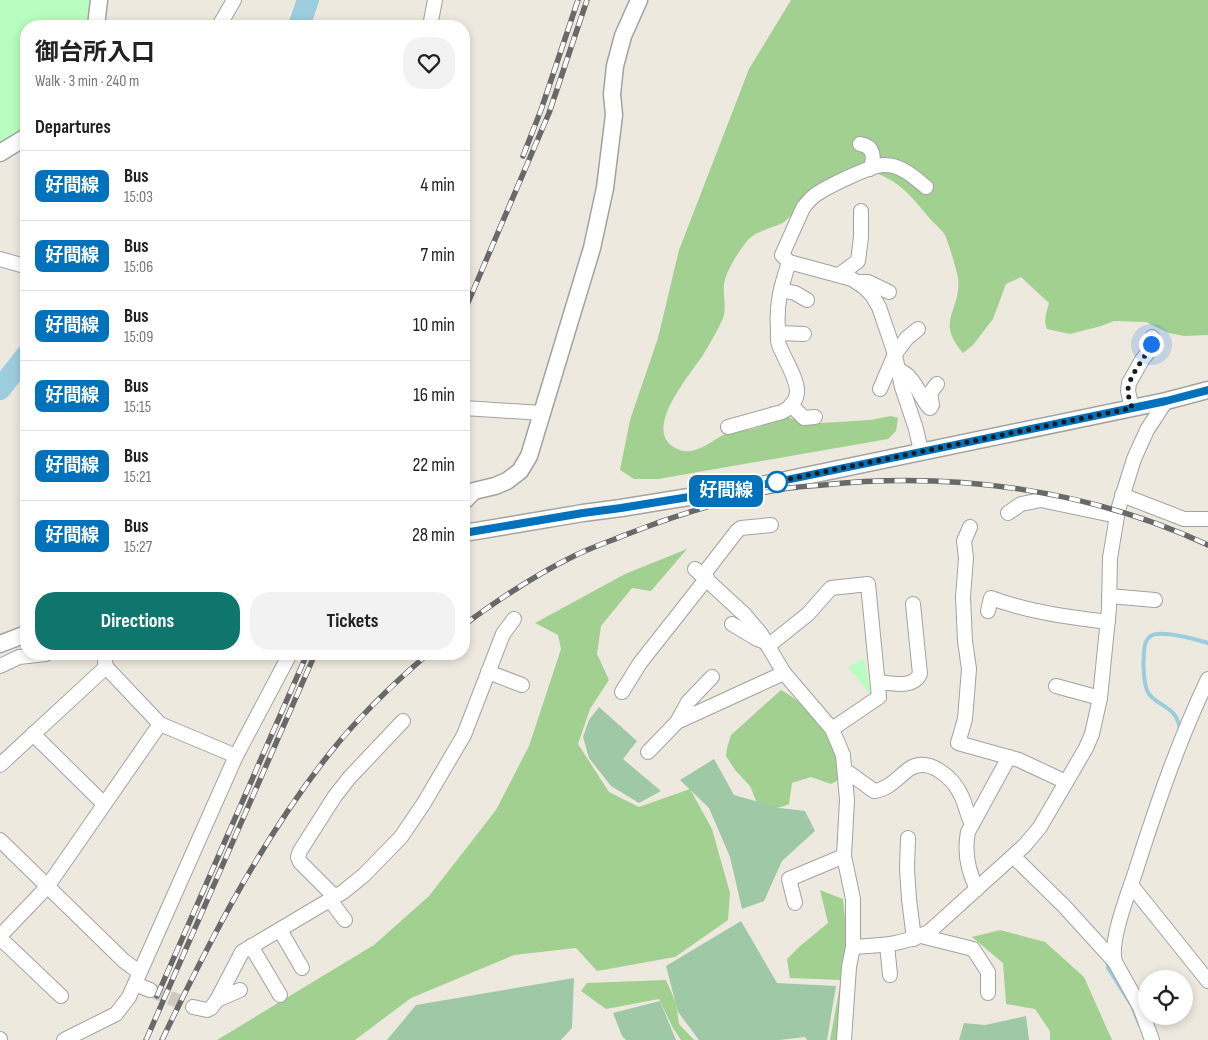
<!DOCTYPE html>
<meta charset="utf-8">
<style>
body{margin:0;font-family:"Sofia Sans Condensed","Noto Sans JP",sans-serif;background:#f2f2f2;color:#222;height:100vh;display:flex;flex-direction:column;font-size:19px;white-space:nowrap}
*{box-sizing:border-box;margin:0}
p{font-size:16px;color:#767676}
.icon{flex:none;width:28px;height:28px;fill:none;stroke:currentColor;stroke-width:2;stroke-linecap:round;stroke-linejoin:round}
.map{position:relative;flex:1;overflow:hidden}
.details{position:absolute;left:20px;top:20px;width:450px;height:640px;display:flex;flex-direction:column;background:#fff;border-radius:20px;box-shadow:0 2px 8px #0003}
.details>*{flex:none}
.badge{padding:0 10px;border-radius:8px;font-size:18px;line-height:32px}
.buttons{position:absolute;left:1138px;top:970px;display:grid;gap:10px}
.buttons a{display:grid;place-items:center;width:55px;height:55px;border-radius:50%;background:#fff;box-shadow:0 2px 8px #0003;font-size:25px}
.you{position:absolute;width:25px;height:25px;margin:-12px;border:4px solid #fff;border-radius:50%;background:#1a73e8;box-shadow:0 0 0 8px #1a73e833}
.map>.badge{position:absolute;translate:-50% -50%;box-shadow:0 0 0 2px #fff}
h2{padding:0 15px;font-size:19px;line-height:45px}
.round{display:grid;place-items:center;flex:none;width:52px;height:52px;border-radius:20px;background:#f2f2f2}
.summary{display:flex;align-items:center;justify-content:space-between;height:85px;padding:0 15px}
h1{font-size:24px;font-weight:700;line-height:38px}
.button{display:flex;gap:10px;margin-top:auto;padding:10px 15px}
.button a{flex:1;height:58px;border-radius:20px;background:#0f766e;color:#fff;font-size:20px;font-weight:700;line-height:58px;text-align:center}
.button a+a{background:#f2f2f2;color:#222}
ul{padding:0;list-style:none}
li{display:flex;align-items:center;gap:15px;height:70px;padding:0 15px;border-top:1px solid #e0e0e0}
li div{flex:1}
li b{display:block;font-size:19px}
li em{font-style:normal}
li .badge{min-width:55px;font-weight:700;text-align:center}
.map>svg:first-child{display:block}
.forest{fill:#a1d091}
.cemetery{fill:#9fc8a7}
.park{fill:#b7fdbf}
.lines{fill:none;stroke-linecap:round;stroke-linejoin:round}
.stream{stroke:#9ccddf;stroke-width:4}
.river{stroke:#9ccddf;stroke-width:22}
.minor-tunnel{stroke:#cecac2;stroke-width:14;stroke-dasharray:14 7;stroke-linecap:butt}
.minor-casing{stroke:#a2a2a2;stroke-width:16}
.tertiary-casing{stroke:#a2a2a2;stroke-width:19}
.minor{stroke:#fff;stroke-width:14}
.tertiary{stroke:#fff;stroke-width:16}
.rail-casing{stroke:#696969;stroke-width:5.5}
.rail{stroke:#fff;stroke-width:4;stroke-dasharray:11;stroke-linecap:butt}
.line-casing{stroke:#fff;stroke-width:11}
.line{stroke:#0072bc;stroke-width:8}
.walk{stroke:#1b1b1b;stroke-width:5;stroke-dasharray:0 9}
.stop-dot{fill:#fff;stroke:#0072bc;stroke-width:2.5}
</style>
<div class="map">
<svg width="1208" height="1040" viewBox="0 0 1208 1040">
<rect width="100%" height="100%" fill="#eee9df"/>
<g class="forest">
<path d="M 791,0 L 1208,0 L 1208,335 L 1184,336 L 1169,333 L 1146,322 L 1114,321 L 1101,326 L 1070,334 L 1047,329 C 1043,320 1047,311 1049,303 L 1021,277 L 1006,284 L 993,319 L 973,345 L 963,353 C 934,320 962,311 958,278 C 957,270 948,242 945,235 C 942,230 936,225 932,221 C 918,205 905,186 885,177 C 872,170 858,170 844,170 L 784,222 C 772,229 756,230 747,241 C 739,251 726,271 724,284 C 723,294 726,305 724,315 C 722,323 708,347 703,355 C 690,375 637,435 680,450 C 695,456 713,440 725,434 C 732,431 741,431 748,430 C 761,427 774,421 788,417 L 805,424 L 870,420 L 891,416 L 898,418 L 896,431 L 888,439 L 658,479 L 634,479 L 620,470 L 630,420 L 658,338 L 679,250 L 749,69 Z"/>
<polygon points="687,549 651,591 632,588 601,626 597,654 609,680 590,709 578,744 609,792 639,807 690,789 712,829 730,893 728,920 675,957 597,971 576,948 514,955 411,998 355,1040 217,1040 374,945 429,896 496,810 529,746 561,649 558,635 535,623 625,574"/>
<path d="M 781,690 C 799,699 829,728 836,747 C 839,756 838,769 840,779 L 831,784 L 811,777 L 792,783 L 789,804 C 776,810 769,809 757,803 L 750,786 L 735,770 L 726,756 L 727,748 L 731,735 Z"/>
<polygon points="820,890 843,899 850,964 844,1040 830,1040 841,980 790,978 787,959 799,947 828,923"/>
<polygon points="1000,930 1045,942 1084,977 1112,1040 1050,1040 1050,1031 1035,1009 1006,1004 1003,963 972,937"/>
<polygon points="666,980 676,1003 679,1024 694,1040 681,1040 673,1028 659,999 606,1009 581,991 587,983"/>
</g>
<g class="cemetery">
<polygon points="599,707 637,741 623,759 661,791 639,803 611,786 589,758 583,737 589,720"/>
<polygon points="714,759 734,795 780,808 805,811 815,831 782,861 764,901 742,909 730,857 709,808 680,780"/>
<polygon points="741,921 777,983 836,986 827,1040 807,1040 805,1037 779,1040 699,1040 678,1012 666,966"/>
<polygon points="574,978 572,1028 561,1040 387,1040 416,1005"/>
<polygon points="660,1001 676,1040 626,1040 622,1036 613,1013"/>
<polygon points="1026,1016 1029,1040 959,1040 964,1023 985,1025"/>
</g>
<g class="park">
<polygon points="0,0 93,0 88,26 26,26 26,125 9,140 0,145"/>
<polygon points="864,659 871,693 870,694 848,667"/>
</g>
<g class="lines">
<g class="stream">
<path d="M 1180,730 C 1177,706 1160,708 1149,694 C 1142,684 1143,655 1145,644 C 1147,639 1151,634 1157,634 C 1171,632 1194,639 1208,643"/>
<polyline points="1108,961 1108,968 1132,1006 1140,1026"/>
</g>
<g class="river">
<polyline points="299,26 308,0"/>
<polyline points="0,389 26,356"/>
</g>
<polyline class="minor-tunnel" points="150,990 193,1007"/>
<defs>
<g id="minor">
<polyline points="219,26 234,0"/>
<polyline points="430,26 435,0"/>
<path d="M 860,144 C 874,146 875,158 870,169"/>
<polyline points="0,259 21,265 26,263"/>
<polyline points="839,275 858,261 861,237 861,211"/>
<polyline points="859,282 868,282 889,292"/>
<polyline points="781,290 795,293 807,300"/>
<polyline points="778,333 804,334"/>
<path d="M 898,370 C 915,375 919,397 930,408 L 932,405 L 930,393 L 937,384"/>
<polyline points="880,389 895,354 907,338 918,329"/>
<polyline points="791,405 804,418 815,417"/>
<polyline points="464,408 542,413"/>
<polyline points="1132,408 1128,391 1129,383 1142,360 1149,351 1152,337"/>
<path d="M 728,427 L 782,412 C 790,408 797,401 797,391 C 797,378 784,358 779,345 C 777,340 778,335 778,330 C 776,303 781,287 789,262"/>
<path d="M 921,451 L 916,429 L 902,387 L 894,351 L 879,307 L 872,295 L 864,287 L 852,279 L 789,262 L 782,255 L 803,208 C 806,204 810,199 814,196 C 824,188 873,164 885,165 C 901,165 914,177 926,187"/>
<polyline points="1122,495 1184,519 1208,519"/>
<polyline points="1008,513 1021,504 1041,500 1117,516"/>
<polyline points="970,527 964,541 966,558 963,597 965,641 969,669 965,719 958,743 1019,760 1066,782"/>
<path d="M 695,569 L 745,615 L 761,634 L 784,673 L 832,729 L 843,755 L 847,800 L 844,856 L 853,899 L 853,947 C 884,945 900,945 929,932 L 1025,845 L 1040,827 L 1086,748 L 1092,734 L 1100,698 L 1109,608 L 1110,558 L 1118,510 L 1134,459 L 1147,430 L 1166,401"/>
<polyline points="703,575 737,531 741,528 771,525"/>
<polyline points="1109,596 1155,600"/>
<path d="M 988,611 L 991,598 C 1029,612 1068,617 1108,622"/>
<polyline points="732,624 757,639 765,642"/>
<polyline points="768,646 808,614 831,588 868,584 879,697 832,729"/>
<polyline points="104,654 106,667 160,724 236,756"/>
<polyline points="0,666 19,657 46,654"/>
<polyline points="488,672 522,685"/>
<path d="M 878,682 C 892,683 913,689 920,674 L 913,604"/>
<polyline points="1056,686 1100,698"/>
<polyline points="622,692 640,663 707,578"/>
<polyline points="677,722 688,702 712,677"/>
<polyline points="33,734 104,804"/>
<polyline points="648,752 677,722 784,673"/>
<polyline points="0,765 106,667"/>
<path d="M 845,770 L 874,791 C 889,789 897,778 909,769 C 929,756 953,778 961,795 C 966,805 967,815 972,824"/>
<polyline points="908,838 907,869 909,899 914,939"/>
<polyline points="0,840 124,961 139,972"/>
<polyline points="1013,856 1064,906 1115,962"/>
<polyline points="1131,885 1208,981"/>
<path d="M 977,889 C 968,871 964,852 968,832 L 1009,757"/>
<polyline points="335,897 300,862 298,857 300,851 335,796 350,777 403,721"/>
<polyline points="330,900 345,920"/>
<polyline points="795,903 789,879 844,856"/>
<polyline points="280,930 302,968"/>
<polyline points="0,936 47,887 160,724"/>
<polyline points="921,936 973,949 988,972 988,993"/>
<polyline points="0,938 61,996"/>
<polyline points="887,945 890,975"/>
<polyline points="251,946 280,995"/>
<polyline points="135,984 150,990"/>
<polyline points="217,1000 240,990"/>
<polyline points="193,1007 207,1010 211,1008 217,1000 242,952 343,892 364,875 401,837 424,803 464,735 503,634 514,619"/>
<polyline points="0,1039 0,1040"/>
<polyline points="64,1040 116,1014 129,997 236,756 290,654"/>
<polyline points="844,1040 849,967 853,947"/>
<path d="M 1152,1040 L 1140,1007 L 1115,962 C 1109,942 1128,894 1135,873 C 1156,807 1178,742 1208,679"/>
</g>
<g id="tertiary">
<polyline points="96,26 99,0"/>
<polyline points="0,153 26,137"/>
<polyline points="464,501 474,491 495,486 507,481 520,471 529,456 592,248 605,188 614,115 612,94 615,66 623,36 639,0"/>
<polyline points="464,533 583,513 621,508 757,486 1166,401 1208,390"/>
<polyline points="0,644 26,634"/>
</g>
</defs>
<use href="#minor" class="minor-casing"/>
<use href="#tertiary" class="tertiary-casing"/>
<use href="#minor" class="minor"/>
<use href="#tertiary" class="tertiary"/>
<defs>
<g id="rail">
<polyline points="523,156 541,110 578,0"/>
<polyline points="464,312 549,113 587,0"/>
<path d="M 464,625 C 499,599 535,575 574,556 C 590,548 608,542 625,535 C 673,516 725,500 776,490 C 791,487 808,486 823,485 C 953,471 1090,490 1208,545"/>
<polyline points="157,996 307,654"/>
<polyline points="146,1040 315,654"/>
<path d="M 162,1040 C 210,940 261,840 330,753 C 357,719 395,682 428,654"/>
</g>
</defs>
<use href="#rail" class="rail-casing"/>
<use href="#rail" class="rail"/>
</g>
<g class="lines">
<defs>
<polyline id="line" points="464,533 583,513 621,508 757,486 1166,401 1208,390"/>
</defs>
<use href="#line" class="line-casing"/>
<use href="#line" class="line"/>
<path class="walk" d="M 777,482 L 775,482 L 1132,408 C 1131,403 1128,397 1128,392 C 1127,377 1146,358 1151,344"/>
</g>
<circle class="stop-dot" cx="777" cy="482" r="10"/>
</svg>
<div class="buttons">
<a><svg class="icon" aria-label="locate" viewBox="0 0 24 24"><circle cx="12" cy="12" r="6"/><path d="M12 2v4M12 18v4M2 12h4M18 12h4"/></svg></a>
</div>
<div class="you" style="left:1151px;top:344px"></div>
<b class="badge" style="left:726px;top:491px;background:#0072bc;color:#fff">好間線</b>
<section class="details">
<div class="summary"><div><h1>御台所入口</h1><p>Walk · 3 min · 240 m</p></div><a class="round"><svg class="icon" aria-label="heart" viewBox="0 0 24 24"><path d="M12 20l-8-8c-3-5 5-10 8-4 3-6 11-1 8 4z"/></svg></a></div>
<h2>Departures</h2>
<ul>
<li><span class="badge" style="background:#0072bc;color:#fff">好間線</span><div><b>Bus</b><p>15:03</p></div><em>4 min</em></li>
<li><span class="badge" style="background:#0072bc;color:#fff">好間線</span><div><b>Bus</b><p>15:06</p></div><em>7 min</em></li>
<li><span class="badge" style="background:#0072bc;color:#fff">好間線</span><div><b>Bus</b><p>15:09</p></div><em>10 min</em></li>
<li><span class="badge" style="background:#0072bc;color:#fff">好間線</span><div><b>Bus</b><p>15:15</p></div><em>16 min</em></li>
<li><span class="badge" style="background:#0072bc;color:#fff">好間線</span><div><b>Bus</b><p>15:21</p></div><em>22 min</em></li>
<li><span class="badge" style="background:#0072bc;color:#fff">好間線</span><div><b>Bus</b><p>15:27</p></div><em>28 min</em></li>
</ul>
<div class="button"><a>Directions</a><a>Tickets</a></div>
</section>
</div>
